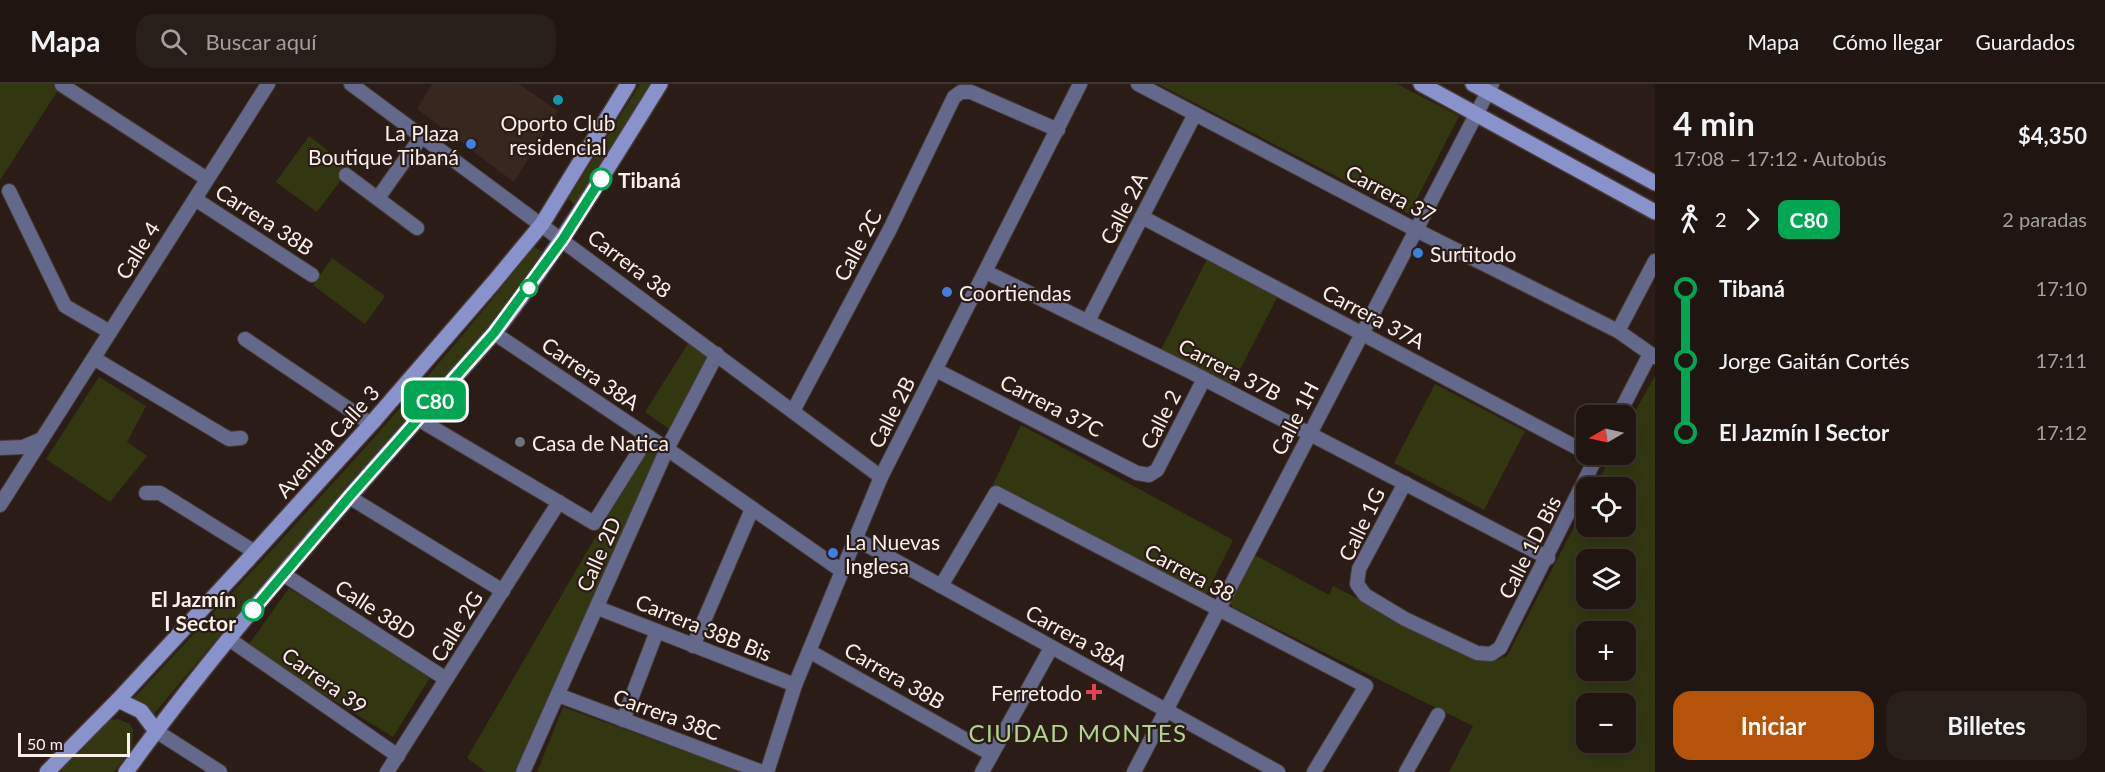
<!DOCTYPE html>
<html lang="es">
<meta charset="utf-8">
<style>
body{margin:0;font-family:Lato,sans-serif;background:#281e1a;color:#f1f3f6;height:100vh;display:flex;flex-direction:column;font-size:22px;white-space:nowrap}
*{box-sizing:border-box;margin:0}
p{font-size:20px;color:#a29f9f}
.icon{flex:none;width:33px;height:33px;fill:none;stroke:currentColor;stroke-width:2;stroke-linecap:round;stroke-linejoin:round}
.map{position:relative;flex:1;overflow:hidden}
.sheet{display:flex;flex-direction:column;background:#201511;width:450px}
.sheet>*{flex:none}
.badge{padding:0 12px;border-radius:9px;font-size:21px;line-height:39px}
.needle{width:39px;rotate:261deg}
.tools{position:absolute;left:1576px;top:321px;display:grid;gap:12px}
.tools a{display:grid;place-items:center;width:60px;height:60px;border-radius:12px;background:#201511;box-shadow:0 3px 15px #0003,0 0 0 2px #3d3431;font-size:30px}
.scale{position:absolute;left:18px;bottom:15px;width:112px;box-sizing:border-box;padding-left:6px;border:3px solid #faefeb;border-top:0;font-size:16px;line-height:21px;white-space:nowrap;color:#faefeb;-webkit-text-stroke:4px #2b1c17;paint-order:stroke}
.map>.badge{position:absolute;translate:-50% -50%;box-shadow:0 0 0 3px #fff}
.legs{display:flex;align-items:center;gap:9px;height:66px;padding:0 18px;font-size:20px}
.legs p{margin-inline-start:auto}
.overview{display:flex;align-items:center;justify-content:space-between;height:102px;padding:0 18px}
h1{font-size:33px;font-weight:700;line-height:45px}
.button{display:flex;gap:12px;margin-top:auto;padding:12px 18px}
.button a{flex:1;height:69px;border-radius:18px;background:#b45309;color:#fff;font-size:24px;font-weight:700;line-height:69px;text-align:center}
.button a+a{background:#281e1a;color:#f1f3f6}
ul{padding:0 18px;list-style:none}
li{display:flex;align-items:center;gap:21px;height:72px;font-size:22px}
li i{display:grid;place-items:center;width:9px;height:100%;margin:0 8px;background:currentColor}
li i::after{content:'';width:15px;height:15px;margin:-8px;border:4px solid;border-radius:50%;background:#201511}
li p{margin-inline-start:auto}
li:first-child i{background:linear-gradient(#0000 50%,currentColor 0)}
li:last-child i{background:linear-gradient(currentColor 50%,#0000 0)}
header{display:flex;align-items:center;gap:36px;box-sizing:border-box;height:84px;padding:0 30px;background:#201511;border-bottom:2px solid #3d3431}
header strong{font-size:28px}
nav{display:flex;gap:33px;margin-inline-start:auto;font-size:21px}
.search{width:420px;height:54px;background:#281e1a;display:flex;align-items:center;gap:15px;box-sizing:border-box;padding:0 21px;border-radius:18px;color:#a29f9f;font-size:22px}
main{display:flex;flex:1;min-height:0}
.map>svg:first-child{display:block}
.commercial{fill:#37271e}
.green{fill:#323712;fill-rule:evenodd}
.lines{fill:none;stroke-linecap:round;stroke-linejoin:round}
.street-casing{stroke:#483a35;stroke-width:16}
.secondary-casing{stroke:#483a35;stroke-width:18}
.street{stroke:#64698c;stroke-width:14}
.secondary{stroke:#8a92cb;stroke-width:15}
.line-1-casing{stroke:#fff;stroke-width:14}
.line-1{stroke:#00a651;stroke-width:9}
.culture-dot{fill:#0f9aa8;stroke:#2b1c17;stroke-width:2}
.shop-dot{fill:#3f7fe0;stroke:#2b1c17;stroke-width:2}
.stop-1-dot{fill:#fff;stroke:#00a651;stroke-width:3}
.worship-dot{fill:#6b7280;stroke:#2b1c17;stroke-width:2}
.health-dot{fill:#e0444e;stroke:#2b1c17;stroke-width:2}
.labels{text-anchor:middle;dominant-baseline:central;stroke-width:4.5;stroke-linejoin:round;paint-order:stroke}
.poi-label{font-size:21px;fill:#faefeb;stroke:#2b1c17;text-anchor:start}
.stop-label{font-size:21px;font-weight:bold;fill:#faefeb;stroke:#2b1c17;text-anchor:start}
.street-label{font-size:21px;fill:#faefeb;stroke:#2b1c17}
.quarter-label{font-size:24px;letter-spacing:1.5px;fill:#b2d48f;stroke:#2b1c17}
</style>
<header>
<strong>Mapa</strong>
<div class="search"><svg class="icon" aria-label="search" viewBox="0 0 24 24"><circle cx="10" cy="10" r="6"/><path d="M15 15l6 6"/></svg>Buscar aquí</div>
<nav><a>Mapa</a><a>Cómo llegar</a><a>Guardados</a></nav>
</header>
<main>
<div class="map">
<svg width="1655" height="688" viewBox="0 0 1655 688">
<rect width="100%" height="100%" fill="#2b1c17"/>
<polygon class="commercial" points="432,0 519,0 558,27 514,98 417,25"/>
<g class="green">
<polygon points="0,0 62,0 0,96"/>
<polygon points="640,0 650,0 575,120 568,115"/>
<polygon points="1158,0 1397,0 1459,32 1409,130"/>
<polygon points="309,52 350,84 317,128 276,98"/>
<path d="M 534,163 L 545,169 L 488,245 L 270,491 L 154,630 L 149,622 L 134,614 C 271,467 410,321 534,163 Z"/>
<polygon points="1208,173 1279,210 1231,303 1161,266"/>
<polygon points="332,174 385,212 365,240 313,201"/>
<polygon points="689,258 708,271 672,347 645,328"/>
<path d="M 1655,292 L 1655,688 L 1449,688 L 1473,642 L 1234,524 L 1229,519 L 1249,468 L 1329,511 L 1333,502 L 1480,577 L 1498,576 L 1507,572 L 1587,418 L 1587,442 L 1626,442 L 1626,404 L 1595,403 L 1612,371 L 1626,370 L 1626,343 ZM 1587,476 L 1626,476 L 1626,514 L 1587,514 ZM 1587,548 L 1626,548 L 1626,586 L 1587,586 ZM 1587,620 L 1626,620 L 1626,658 L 1587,658 Z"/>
<polygon points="99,293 146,322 127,358 147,372 110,418 46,375"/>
<polygon points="1435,300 1525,347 1484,426 1394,379"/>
<polygon points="1021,341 1233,456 1205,512 993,401"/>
<polygon points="650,359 661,365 515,688 486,688 467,674"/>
<polygon points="289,504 431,592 393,653 247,563"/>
<polygon points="563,623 743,688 537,688"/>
<polygon points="118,635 130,640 133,646 132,664 114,688 58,688 110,636"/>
</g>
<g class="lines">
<defs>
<g id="street">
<polyline points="351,0 881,393"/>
<polyline points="1138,0 1416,146 1618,247 1655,273"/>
<polyline points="62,1 207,95"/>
<polyline points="346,91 417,144"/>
<polyline points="9,107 65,222 110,248"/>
<polyline points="378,114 422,52"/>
<polyline points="195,115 312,191"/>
<polyline points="1142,133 1587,369"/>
<polyline points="986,188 1189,287 1548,474"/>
<polyline points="1088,237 1195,30"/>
<polyline points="1618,247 1655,177"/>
<polyline points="494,249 667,365 842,487"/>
<polyline points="245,255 371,340"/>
<polyline points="95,275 229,355 241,354"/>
<polyline points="936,286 1137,389 1149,391 1157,386 1204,295"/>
<polyline points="793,327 890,145 954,13 961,8 971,8 1058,46"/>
<polyline points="1618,332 1650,270"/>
<polyline points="418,335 594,439 648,353"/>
<polyline points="0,364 23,363 42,355"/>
<polyline points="1405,399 1359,485 1357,500 1365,511 1405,535 1477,569 1491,570 1500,564 1598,370"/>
<polyline points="146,409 160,409 255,468"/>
<polyline points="349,413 503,507"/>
<polyline points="0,421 268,0"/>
<polyline points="856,455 1278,688"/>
<polyline points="283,490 446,595"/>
<polyline points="941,502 996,409 1366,602 1314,688"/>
<polyline points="598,524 795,601"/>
<polyline points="229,555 398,672"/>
<polyline points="693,562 752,425"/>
<polyline points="809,567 991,670"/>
<polyline points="558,611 762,688"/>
<polyline points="623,636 657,547"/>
<polyline points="156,647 220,688"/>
<polyline points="387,688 559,418"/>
<polyline points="523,688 667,365 717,270"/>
<polyline points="767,688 795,601 881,393 1080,0"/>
<polyline points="982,688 1051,564"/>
<polyline points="1134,688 1492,0"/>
<polyline points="1406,688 1438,631"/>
</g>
<g id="secondary">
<polyline points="1421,0 1655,128"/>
<polyline points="1473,0 1655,99"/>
<polyline points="118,616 141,627 156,647"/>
<polyline points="47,688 118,616 255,468 371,340 494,198 542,140 628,0"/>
<path d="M 126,688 C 238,533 368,392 494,249 C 556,170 607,85 660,0"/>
</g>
</defs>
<use href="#street" class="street-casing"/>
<use href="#secondary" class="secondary-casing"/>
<use href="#street" class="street"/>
<use href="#secondary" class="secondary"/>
</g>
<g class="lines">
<defs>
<polyline id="line-1" points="253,526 349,413 494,249 563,155 601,95"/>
</defs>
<use href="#line-1" class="line-1-casing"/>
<use href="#line-1" class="line-1"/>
</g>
<circle class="culture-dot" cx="558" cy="16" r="6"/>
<g class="shop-dot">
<circle cx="471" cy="60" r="6"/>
<circle cx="1418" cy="169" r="6"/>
<circle cx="947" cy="208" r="6"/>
<circle cx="833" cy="469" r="6"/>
</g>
<g class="stop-1-dot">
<circle cx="601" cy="95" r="10"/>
<circle cx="529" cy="204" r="8"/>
<circle cx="253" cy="526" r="10"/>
</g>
<circle class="worship-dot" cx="520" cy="358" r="6"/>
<path class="health-dot" d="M1091 599h6v6h6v6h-6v6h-6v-6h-6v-6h6z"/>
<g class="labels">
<g class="poi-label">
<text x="558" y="38" text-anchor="middle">Oporto Club<tspan x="558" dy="24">residencial</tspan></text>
<text x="459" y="48" text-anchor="end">La Plaza<tspan x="459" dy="24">Boutique Tibaná</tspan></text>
<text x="1430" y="169">Surtitodo</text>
<text x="959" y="208">Coortiendas</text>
<text x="532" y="358">Casa de Natica</text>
<text x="845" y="457">La Nuevas<tspan x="845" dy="24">Inglesa</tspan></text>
<text x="1082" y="608" text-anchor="end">Ferretodo</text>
</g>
<g class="stop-label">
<text x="618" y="95">Tibaná</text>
<text x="236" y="514" text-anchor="end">El Jazmín<tspan x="236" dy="24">I Sector</tspan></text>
</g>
<g class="street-label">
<text transform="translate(1391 109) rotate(28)">Carrera 37</text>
<text transform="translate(1123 124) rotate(-63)">Calle 2A</text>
<text transform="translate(265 135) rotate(33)">Carrera 38B</text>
<text transform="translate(857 161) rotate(-62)">Calle 2C</text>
<text transform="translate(137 166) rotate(-58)">Calle 4</text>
<text transform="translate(630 179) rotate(37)">Carrera 38</text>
<text transform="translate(1374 232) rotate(28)">Carrera 37A</text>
<text transform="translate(1230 285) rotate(27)">Carrera 37B</text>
<text transform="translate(591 289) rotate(34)">Carrera 38A</text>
<text transform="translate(1052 321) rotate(27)">Carrera 37C</text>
<text transform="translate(891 328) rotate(-63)">Calle 2B</text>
<text transform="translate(1294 334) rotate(-63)">Calle 1H</text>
<text transform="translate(1160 335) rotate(-63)">Calle 2</text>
<text transform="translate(327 357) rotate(-48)">Avenida Calle 3</text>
<text transform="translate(1361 440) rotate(-64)">Calle 1G</text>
<text transform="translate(1529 463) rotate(-63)">Calle 1D Bis</text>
<text transform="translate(598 470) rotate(-66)">Calle 2D</text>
<text transform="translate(1190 488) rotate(28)">Carrera 38</text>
<text transform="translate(376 525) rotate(33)">Calle 38D</text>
<text transform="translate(456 542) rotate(-58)">Calle 2G</text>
<text transform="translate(704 543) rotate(22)">Carrera 38B Bis</text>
<text transform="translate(1077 553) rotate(29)">Carrera 38A</text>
<text transform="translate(895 591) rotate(30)">Carrera 38B</text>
<text transform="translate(325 596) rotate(35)">Carrera 39</text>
<text transform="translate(667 630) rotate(20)">Carrera 38C</text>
</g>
<g class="quarter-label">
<text x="1078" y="648">CIUDAD MONTES</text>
</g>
</g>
</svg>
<div class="tools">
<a><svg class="needle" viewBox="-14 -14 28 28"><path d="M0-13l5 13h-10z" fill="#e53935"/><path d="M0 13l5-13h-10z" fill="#a29f9f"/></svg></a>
<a><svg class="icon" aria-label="locate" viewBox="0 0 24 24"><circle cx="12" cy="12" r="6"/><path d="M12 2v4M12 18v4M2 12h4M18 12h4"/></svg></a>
<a><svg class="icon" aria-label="layers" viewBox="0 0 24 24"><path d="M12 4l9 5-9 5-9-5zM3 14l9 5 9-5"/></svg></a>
<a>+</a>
<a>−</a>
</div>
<div class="scale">50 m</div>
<b class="badge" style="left:435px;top:316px;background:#00a651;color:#fff">C80</b>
</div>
<section class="sheet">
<div class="overview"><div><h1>4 min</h1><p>17:08 – 17:12 · Autobús</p></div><b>$4,350</b></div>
<div class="legs"><svg class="icon" aria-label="walk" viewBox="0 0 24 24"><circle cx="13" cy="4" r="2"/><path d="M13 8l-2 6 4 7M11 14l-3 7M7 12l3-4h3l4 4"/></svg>2<svg class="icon" aria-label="forward" viewBox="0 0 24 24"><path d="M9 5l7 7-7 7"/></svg><b class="badge" style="background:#00a651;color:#fff">C80</b><p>2 paradas</p></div>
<ul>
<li><i style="color:#00a651"></i><b>Tibaná</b><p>17:10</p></li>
<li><i style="color:#00a651"></i><span>Jorge Gaitán Cortés</span><p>17:11</p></li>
<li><i style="color:#00a651"></i><b>El Jazmín I Sector</b><p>17:12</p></li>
</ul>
<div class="button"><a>Iniciar</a><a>Billetes</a></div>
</section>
</main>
